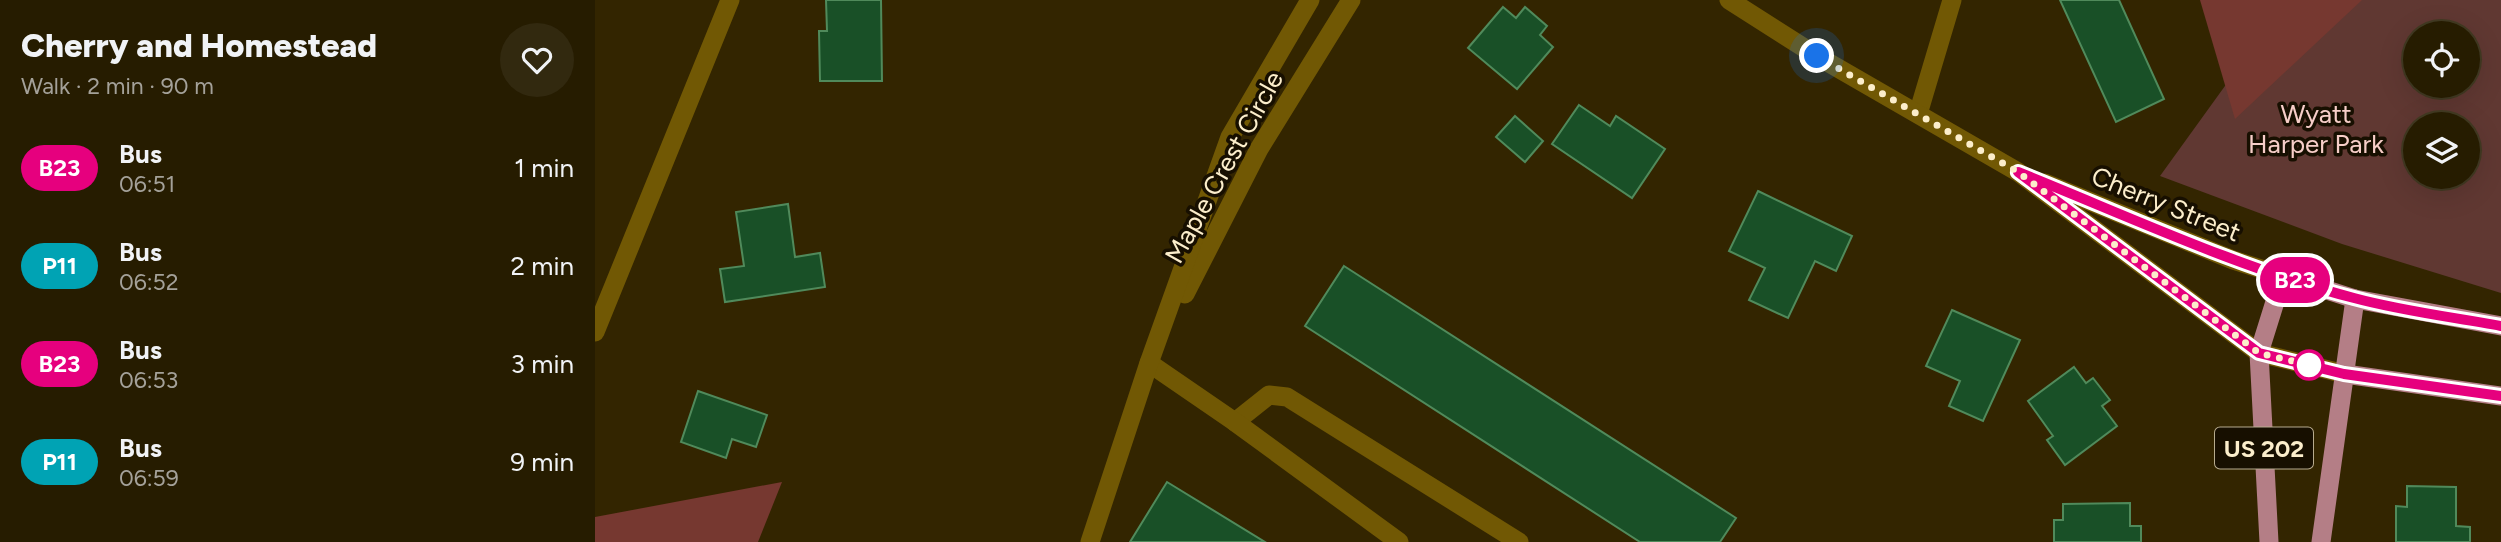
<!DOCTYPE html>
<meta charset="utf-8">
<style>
body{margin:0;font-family:Figtree,sans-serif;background:#32290f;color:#f1f3f6;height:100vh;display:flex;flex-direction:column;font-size:26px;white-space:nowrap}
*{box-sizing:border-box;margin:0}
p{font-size:23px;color:#a4a199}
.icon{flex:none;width:38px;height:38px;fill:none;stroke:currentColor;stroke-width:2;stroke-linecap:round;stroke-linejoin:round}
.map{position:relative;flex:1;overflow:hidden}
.sheet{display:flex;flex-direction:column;background:#261c00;width:595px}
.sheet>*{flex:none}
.badge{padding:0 14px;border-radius:23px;font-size:24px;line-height:46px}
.tools{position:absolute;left:1808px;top:21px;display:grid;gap:14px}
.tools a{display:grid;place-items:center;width:77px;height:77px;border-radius:50%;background:#261c00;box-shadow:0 7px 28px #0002,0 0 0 2px #423a22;font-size:35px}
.you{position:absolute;width:35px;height:35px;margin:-18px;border:5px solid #fff;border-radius:50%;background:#1a73e8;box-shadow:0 0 0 10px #1a73e833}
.map>.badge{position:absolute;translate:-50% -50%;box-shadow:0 0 0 4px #fff}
.round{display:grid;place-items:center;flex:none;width:74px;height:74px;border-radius:37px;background:#32290f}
.summary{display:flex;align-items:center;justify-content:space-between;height:119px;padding:0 21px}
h1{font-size:33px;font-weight:800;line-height:52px}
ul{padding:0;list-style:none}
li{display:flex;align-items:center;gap:21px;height:98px;padding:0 21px}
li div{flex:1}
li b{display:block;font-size:26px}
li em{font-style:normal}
li .badge{min-width:77px;font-weight:700;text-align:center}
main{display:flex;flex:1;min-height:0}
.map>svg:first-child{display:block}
.green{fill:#603832;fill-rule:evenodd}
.forest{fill:#763830}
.building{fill:#195027;stroke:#508a5b;stroke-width:2}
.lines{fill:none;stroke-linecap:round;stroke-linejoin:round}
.service{stroke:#715804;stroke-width:19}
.minor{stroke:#715804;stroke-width:19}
.tertiary{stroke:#715804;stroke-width:19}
.primary{stroke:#b47e86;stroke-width:19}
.line-casing{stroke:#fff;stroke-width:16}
.line{stroke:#e6007e;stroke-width:10}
.walk{stroke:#fceecb;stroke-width:7;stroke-dasharray:0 12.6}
.stop-dot{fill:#fff;stroke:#e6007e;stroke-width:3.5}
.labels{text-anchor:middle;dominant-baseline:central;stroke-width:7;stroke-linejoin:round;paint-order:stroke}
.shield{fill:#170f00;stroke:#b7ab8e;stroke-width:2}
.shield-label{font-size:24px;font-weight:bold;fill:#fceecb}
.park-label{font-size:26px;fill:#f7cec8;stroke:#170f00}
.street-label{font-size:26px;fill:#fceecb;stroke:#170f00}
</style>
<main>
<section class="sheet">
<div class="summary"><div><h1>Cherry and Homestead</h1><p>Walk · 2 min · 90 m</p></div><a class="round"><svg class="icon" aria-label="heart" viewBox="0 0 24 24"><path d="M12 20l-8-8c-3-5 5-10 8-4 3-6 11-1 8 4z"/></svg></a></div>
<ul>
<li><span class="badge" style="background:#e6007e;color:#fff">B23</span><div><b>Bus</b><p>06:51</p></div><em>1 min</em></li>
<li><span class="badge" style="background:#00a3b4;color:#fff">P11</span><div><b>Bus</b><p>06:52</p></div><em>2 min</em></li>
<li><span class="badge" style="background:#e6007e;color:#fff">B23</span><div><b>Bus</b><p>06:53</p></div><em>3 min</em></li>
<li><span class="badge" style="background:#00a3b4;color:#fff">P11</span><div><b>Bus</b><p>06:59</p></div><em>9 min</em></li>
</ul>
</section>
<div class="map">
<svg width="1906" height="542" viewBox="0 0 1906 542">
<rect width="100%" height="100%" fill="#332500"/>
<path class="green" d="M 1692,0 L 1906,0 L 1906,293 L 1747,244 L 1565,176 ZM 1820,33 L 1872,33 L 1872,86 L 1820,86 ZM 1820,124 L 1872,124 L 1872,177 L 1820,177 Z"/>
<g class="forest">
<polygon points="1605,0 1767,0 1640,119"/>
<polygon points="187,482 163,542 0,542 0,517"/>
</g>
<g class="building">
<polygon points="231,0 286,0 287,81 225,81 224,31 232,31"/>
<polygon points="1465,0 1524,0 1569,99 1521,122"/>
<polygon points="908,7 921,18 930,7 952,26 945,35 958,47 922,89 873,48"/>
<polygon points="984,105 1015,126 1021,116 1070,149 1037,198 957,144"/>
<polygon points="920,116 948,141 930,162 901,137"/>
<polygon points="1163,191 1257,236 1241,271 1220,261 1193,318 1154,300 1170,268 1134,251"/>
<polygon points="193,204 200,257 225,253 230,287 130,302 125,269 149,266 141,212"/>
<polygon points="749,266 1141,518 1125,542 1045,542 710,326"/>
<polygon points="1357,310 1425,340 1388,421 1354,406 1365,381 1331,366"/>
<polygon points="1479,367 1491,383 1498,378 1515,400 1507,406 1522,426 1470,465 1452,440 1458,436 1433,401"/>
<polygon points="103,391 172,415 161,447 137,439 131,458 86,442"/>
<polygon points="572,482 670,542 535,542"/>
<polygon points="1812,486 1861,487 1861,526 1875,527 1875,542 1801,542 1801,506 1812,507"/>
<polygon points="1535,503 1535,526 1546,526 1546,542 1459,542 1459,520 1468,520 1468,504"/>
</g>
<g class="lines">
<polyline class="service" points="640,422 674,395 692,397 924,542"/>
<g class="minor">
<polyline points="1323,114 1357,0"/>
<polyline points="590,294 664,149 756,0"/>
<polyline points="0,332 135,0"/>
<polyline points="554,363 640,422 804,542"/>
<polyline points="495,542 554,363 635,137 715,0"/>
</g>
<g class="tertiary">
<polyline points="1134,0 1222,56 1423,172 1664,353 1750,374"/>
<polyline points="1450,183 1638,260 1688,276"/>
</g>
<g class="primary">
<polyline points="1750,374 1906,396"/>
<polyline points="1674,542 1664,353 1688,276 1760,299 1906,326"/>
<polyline points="1726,542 1760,299"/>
</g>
</g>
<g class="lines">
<defs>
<path id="line" d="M 1906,326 C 1857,317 1807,311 1759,298 C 1643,268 1533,216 1423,172 L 1664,353 L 1749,374 L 1906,396"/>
</defs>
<use href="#line" class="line-casing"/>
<use href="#line" class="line"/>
<polyline class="walk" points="1222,56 1423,172 1664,353 1714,365"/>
</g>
<circle class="stop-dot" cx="1714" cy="365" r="14"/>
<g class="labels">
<rect class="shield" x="1620" y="427.5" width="98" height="41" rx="5"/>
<g class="shield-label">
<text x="1669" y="448">US 202</text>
</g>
<g class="park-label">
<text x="1721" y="114">Wyatt<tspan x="1721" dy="30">Harper Park</tspan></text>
</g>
<g class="street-label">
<text transform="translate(629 167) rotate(-61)">Maple Crest Circle</text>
<text transform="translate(1571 204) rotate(22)">Cherry Street</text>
</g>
</g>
</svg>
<div class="tools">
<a><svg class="icon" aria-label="locate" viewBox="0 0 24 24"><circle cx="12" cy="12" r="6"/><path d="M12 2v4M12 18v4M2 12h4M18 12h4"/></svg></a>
<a><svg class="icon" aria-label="layers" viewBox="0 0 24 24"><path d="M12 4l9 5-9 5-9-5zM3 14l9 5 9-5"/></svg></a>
</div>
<div class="you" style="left:1222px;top:56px"></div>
<b class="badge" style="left:1700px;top:280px;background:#e6007e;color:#fff">B23</b>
</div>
</main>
